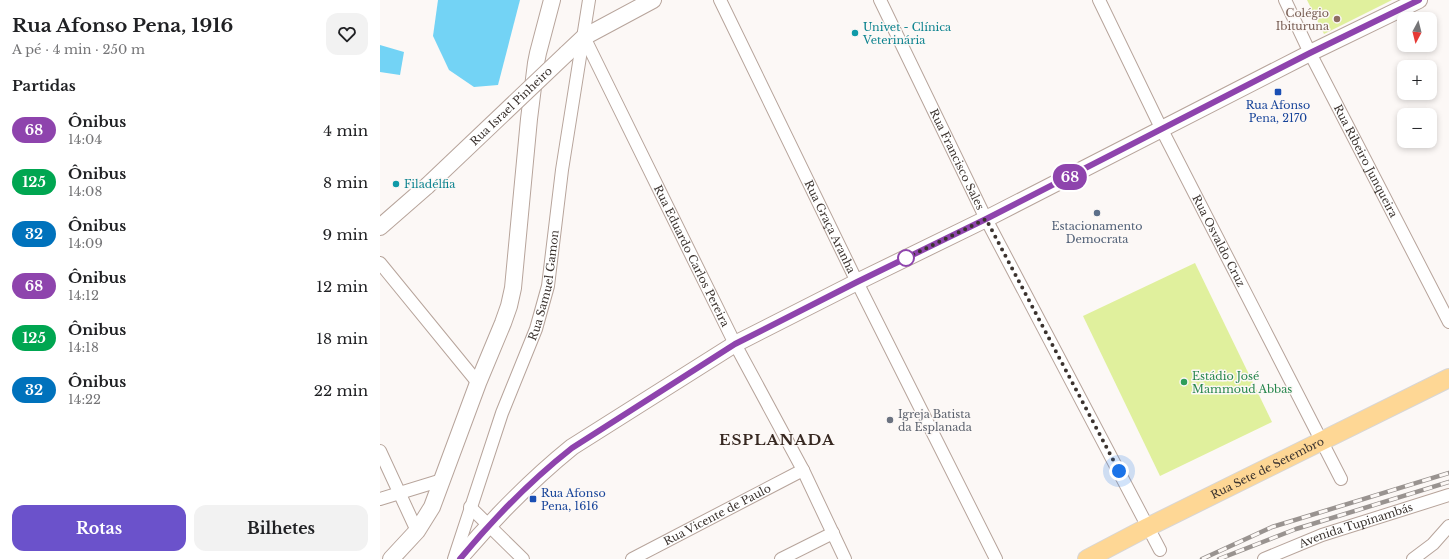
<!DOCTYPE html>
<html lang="pt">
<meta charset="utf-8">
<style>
body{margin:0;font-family:"Libre Baskerville",serif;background:#f2f2f2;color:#202124;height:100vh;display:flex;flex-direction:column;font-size:15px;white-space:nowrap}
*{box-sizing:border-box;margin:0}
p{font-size:13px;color:#757577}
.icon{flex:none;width:22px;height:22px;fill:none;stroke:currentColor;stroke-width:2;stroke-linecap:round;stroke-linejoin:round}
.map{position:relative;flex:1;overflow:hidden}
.panel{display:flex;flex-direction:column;background:#fff;width:380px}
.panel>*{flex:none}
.badge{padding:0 8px;border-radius:13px;font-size:14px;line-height:26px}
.needle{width:26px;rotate:187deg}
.buttons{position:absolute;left:1017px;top:12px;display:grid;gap:8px}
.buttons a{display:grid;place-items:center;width:40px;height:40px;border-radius:8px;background:#fff;box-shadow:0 2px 6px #0003;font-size:20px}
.you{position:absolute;width:20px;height:20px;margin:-10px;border:3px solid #fff;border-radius:50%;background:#1a73e8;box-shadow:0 0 0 6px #1a73e833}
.map>.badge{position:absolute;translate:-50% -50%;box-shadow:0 0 0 2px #fff}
h2{padding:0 12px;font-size:15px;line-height:36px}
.round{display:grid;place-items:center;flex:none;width:42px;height:42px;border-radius:12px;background:#f2f2f2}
.head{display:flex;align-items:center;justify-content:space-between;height:68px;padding:0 12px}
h1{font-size:19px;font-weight:700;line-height:30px}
.cta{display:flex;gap:8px;margin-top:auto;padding:8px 12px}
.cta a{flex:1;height:46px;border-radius:12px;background:#6b52cb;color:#fff;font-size:16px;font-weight:700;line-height:46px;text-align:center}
.cta a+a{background:#f2f2f2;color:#202124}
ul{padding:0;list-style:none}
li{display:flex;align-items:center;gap:12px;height:52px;padding:0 12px}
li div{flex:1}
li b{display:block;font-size:15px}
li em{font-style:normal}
li .badge{min-width:44px;font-weight:700;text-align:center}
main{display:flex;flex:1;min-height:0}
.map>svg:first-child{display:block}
.green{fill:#e0f09d}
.water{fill:#73d3f5}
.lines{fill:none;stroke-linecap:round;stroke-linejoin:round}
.street-casing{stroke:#b7a49b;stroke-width:14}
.secondary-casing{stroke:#b7a49b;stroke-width:18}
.primary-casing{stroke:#d8d6d5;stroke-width:20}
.street{stroke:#fff;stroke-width:12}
.secondary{stroke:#fff;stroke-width:16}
.primary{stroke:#fed795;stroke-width:18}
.rail-casing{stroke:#999390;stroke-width:4.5}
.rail{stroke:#fcf8f6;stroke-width:3;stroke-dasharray:9;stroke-linecap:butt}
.secondary-bridge-casing{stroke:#b7a49b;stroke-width:18;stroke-linecap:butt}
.secondary-bridge{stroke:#fff;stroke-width:16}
.line-casing{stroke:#fff;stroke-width:9}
.line{stroke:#8e44ad;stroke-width:6}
.walk{stroke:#3b332f;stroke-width:4;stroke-dasharray:0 7.2}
.education-dot{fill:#8d6e63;stroke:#fcf8f6;stroke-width:1.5}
.culture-dot{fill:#0f9aa8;stroke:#fcf8f6;stroke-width:1.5}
.transit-dot{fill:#1a4fb4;stroke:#fcf8f6;stroke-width:1.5}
.service-dot{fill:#5c6f8a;stroke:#fcf8f6;stroke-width:1.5}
.stop-dot{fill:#fff;stroke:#8e44ad;stroke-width:2}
.leisure-dot{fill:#2e9e5b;stroke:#fcf8f6;stroke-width:1.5}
.worship-dot{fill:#6b7280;stroke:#fcf8f6;stroke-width:1.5}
.labels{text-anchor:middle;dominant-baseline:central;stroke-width:3;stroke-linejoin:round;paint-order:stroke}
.education-label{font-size:11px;fill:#785e54;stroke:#fcf8f6;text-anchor:end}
.culture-label{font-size:11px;fill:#0d838f;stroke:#fcf8f6;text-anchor:start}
.transit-label{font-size:11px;fill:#164399;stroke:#fcf8f6}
.street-label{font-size:11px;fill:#3b332f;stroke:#fcf8f6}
.service-label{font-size:11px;fill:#4e5e75;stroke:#fcf8f6}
.leisure-label{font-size:11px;fill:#27864d;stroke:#fcf8f6;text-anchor:start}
.worship-label{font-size:11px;fill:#5b616d;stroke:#fcf8f6;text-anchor:start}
.district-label{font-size:15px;font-weight:bold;letter-spacing:1px;fill:#372821;stroke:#fcf8f6}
</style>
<main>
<section class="panel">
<div class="head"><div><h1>Rua Afonso Pena, 1916</h1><p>A pé · 4 min · 250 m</p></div><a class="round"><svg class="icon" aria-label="heart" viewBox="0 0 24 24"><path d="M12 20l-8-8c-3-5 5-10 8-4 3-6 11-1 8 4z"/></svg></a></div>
<h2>Partidas</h2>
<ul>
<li><span class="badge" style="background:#8e44ad;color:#fff">68</span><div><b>Ônibus</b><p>14:04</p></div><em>4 min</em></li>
<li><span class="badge" style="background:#00a651;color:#fff">125</span><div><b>Ônibus</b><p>14:08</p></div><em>8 min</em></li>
<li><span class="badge" style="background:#0072bc;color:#fff">32</span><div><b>Ônibus</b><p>14:09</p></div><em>9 min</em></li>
<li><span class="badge" style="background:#8e44ad;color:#fff">68</span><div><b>Ônibus</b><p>14:12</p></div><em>12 min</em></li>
<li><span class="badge" style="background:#00a651;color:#fff">125</span><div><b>Ônibus</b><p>14:18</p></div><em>18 min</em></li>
<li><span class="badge" style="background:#0072bc;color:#fff">32</span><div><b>Ônibus</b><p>14:22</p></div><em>22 min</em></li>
</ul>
<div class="cta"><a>Rotas</a><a>Bilhetes</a></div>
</section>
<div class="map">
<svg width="1069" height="559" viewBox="0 0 1069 559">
<rect width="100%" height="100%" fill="#fcf8f6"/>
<g class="green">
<polygon points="927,0 1012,0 944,34"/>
<polygon points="815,263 892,422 780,476 703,316"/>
</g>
<g class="water">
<polygon points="58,0 140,0 118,85 94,87 69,70 53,36"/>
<polygon points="0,45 24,52 20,75 0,72"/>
</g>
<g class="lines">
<defs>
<g id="street">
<path id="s1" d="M 340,0 L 477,282 L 616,559"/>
<path id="s2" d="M 500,0 L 606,219 L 780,550"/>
<path id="s3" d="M 719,0 L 782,130 L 961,479"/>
<path id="s4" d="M 905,0 L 930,53 L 1069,322"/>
<path id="s5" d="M 204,37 L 355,344 L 423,470 L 465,559"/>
<polyline points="0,263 98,383"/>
<polyline points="0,451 37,531"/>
<polyline points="0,499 62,480"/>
<polyline points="90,507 143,559"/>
<path id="s6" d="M 74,559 L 122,413 L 156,329 L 168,286 L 182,170 L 209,0"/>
<path id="s7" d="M 252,559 L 423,470"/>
<polyline points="401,559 453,533"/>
<path id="s8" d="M 884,559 L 942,535 L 1069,495"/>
<polyline points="1033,559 1053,544 1069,526"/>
</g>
<g id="secondary">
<polyline points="186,54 204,37 273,0"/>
<polyline points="0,227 47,186"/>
<polyline points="11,559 37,531 52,507 98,383 123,323 129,306 133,288 149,119 156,63 158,53 172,0"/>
<path d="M 79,559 C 114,518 150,481 192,447 L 355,344 L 477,282 L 606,219 L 930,53 L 1039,0"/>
</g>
<g id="primary">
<path id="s9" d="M 707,559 L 768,527 L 1069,378"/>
</g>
</defs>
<use href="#street" class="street-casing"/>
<use href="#secondary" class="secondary-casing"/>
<use href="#primary" class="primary-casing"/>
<use href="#street" class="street"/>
<use href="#secondary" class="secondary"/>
<use href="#primary" class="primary"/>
<defs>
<g id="rail">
<polyline points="822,559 892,527 1069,473"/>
<polyline points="839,559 916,529 1069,482"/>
</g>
</defs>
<use href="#rail" class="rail-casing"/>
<use href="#rail" class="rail"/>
<defs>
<g id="secondary-bridge">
<path id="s10" d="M 47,186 L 186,54"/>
</g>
</defs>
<use href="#secondary-bridge" class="secondary-bridge-casing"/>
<use href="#secondary-bridge" class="secondary-bridge"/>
</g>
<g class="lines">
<defs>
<path id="line" d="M 80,559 C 114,518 150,481 192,448 L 355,344 L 477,282 L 606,219 L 930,53 L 1039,0"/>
</defs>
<use href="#line" class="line-casing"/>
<use href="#line" class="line"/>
<polyline class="walk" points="526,258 520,261 606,219 739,471"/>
</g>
<circle class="education-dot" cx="957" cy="19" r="4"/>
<g class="culture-dot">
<circle cx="475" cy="33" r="4"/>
<circle cx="16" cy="184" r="4"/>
</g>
<g class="transit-dot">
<rect x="894" y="88" width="8" height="8" rx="2"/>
<rect x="149" y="495" width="8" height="8" rx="2"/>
</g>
<circle class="service-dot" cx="717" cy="213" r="4"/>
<circle class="stop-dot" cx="526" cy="258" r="8"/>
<circle class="leisure-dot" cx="804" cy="382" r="4"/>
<circle class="worship-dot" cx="510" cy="420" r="4"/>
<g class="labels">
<g class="education-label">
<text x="949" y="13">Colégio<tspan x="949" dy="13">Ibituruna</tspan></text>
</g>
<g class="culture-label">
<text x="483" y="27">Univet - Clínica<tspan x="483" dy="13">Veterinária</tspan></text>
<text x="24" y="184">Filadélfia</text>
</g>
<g class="transit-label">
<text x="898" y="105">Rua Afonso<tspan x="898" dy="13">Pena, 2170</tspan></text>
<text x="161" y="493" text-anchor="start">Rua Afonso<tspan x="161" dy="13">Pena, 1616</tspan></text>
</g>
<g class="street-label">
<text stroke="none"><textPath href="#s10" startOffset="116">Rua Israel Pinheiro</textPath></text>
<text stroke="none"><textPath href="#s2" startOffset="177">Rua Francisco Sales</textPath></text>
<text stroke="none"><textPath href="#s4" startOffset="180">Rua Ribeiro Junqueira</textPath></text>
<text stroke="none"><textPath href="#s1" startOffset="252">Rua Graça Aranha</textPath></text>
<text stroke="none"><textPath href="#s3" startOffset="269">Rua Osvaldo Cruz</textPath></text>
<text stroke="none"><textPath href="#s5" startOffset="244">Rua Eduardo Carlos Pereira</textPath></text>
<text stroke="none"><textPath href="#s6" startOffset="289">Rua Samuel Gamon</textPath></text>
<text stroke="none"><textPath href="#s9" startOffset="202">Rua Sete de Setembro</textPath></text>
<text stroke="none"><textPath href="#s7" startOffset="96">Rua Vicente de Paulo</textPath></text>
<text stroke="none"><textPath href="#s8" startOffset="98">Avenida Tupinambás</textPath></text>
</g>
<g class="service-label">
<text x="717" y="226">Estacionamento<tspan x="717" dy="13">Democrata</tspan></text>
</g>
<g class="leisure-label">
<text x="812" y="376">Estádio José<tspan x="812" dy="13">Mammoud Abbas</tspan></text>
</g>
<g class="worship-label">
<text x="518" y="414">Igreja Batista<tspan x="518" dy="13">da Esplanada</tspan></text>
</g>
<g class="district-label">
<text x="397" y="439">ESPLANADA</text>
</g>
</g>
</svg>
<div class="buttons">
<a><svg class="needle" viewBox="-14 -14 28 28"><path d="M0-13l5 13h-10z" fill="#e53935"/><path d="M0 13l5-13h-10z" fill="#757577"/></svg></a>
<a>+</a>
<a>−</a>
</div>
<div class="you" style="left:739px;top:471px"></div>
<b class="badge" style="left:690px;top:177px;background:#8e44ad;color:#fff">68</b>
</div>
</main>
